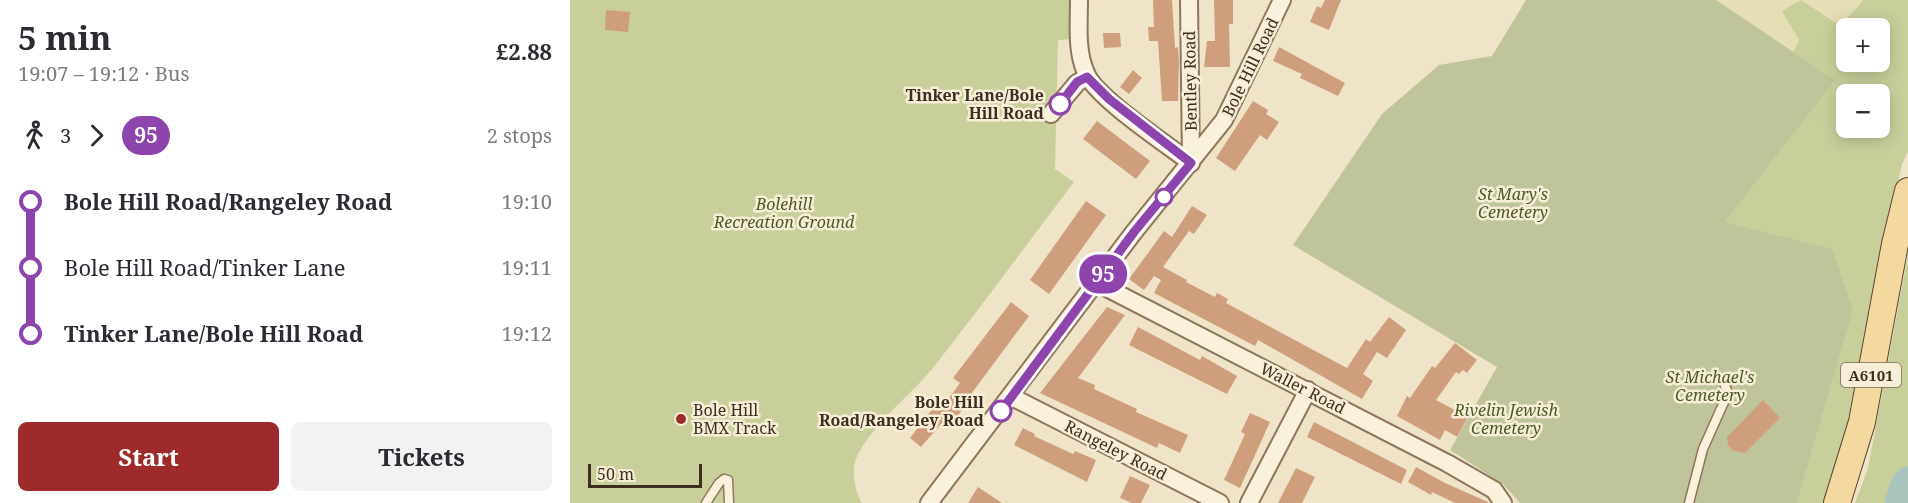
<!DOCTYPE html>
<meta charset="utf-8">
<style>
body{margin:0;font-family:"Noto Serif",serif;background:#f2f2f3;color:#2b2b33;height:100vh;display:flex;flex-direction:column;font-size:22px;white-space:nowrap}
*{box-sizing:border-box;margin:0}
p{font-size:20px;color:#7c7c81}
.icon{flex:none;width:33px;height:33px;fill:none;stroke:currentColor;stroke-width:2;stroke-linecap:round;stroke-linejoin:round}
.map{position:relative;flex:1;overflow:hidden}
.details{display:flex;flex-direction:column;background:#fff;width:570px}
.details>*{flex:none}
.badge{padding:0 12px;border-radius:20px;font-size:21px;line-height:39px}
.controls{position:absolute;left:1266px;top:18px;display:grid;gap:12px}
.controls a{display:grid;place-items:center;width:54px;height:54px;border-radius:9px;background:#fff;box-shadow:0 3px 15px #0003;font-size:30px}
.scale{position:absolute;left:18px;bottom:15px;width:114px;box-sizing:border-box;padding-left:6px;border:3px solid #3d2e20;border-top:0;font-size:16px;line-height:21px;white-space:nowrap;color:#3d2e20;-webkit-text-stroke:4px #f7eed8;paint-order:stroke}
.map>.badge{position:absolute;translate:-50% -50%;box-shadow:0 0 0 3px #fff}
.legs{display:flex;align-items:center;gap:9px;height:66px;padding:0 18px;font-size:20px}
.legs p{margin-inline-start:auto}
.summary{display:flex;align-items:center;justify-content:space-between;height:102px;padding:0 18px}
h1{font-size:33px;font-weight:700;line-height:45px}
.cta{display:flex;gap:12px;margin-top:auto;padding:12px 18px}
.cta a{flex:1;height:69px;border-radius:9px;background:#9e2a2b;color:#fff;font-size:24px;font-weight:700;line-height:69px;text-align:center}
.cta a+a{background:#f2f2f3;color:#2b2b33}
ul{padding:0 18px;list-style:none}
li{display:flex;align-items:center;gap:21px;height:66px;font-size:22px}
li i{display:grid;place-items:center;width:9px;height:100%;margin:0 8px;background:currentColor}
li i::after{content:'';width:15px;height:15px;margin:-8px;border:4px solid;border-radius:50%;background:#fff}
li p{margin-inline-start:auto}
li:first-child i{background:linear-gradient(#0000 50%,currentColor 0)}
li:last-child i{background:linear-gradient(currentColor 50%,#0000 0)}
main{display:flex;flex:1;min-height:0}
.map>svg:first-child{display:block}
.farmland{fill:#e6deb5}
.green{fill:#c9cf9b;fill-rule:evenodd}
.cemetery{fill:#bfc49a}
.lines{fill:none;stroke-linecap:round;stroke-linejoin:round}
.river{stroke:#a9c4bc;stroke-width:27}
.building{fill:#cf9f7d}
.service-casing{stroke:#8d765c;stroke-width:11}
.minor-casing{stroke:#8d765c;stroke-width:20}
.primary-casing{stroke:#5b4430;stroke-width:28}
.service{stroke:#faf1dc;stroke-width:8}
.minor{stroke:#faf1dc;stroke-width:16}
.primary{stroke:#f3d9a0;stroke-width:26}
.line-1-casing{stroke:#fff;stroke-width:14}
.line-1{stroke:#8e44ad;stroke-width:9}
.stop-1-dot{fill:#fff;stroke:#8e44ad;stroke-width:3}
.poi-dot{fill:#9e2a2b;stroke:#f7eed8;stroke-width:2}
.labels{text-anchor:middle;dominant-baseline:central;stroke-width:5;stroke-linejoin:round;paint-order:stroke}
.shield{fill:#f7eed8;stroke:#756857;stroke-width:1.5}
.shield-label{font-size:15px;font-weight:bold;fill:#3d2e20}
.street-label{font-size:16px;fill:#3d2e20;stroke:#f7eed8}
.stop-label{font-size:16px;font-weight:bold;fill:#3d2e20;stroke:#f7eed8;text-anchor:end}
.park-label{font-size:16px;font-style:italic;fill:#4d5a26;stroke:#f7eed8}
.poi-label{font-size:16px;fill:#3d2e20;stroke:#f7eed8;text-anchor:start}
</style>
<main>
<section class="details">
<div class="summary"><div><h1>5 min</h1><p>19:07 – 19:12 · Bus</p></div><b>£2.88</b></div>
<div class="legs"><svg class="icon" aria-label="walk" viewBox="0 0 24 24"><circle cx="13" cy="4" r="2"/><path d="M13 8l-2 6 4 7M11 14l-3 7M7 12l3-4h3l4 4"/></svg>3<svg class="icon" aria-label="forward" viewBox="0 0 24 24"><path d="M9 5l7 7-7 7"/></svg><b class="badge" style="background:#8e44ad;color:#fff">95</b><p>2 stops</p></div>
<ul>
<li><i style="color:#8e44ad"></i><b>Bole Hill Road/Rangeley Road</b><p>19:10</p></li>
<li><i style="color:#8e44ad"></i><span>Bole Hill Road/Tinker Lane</span><p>19:11</p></li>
<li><i style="color:#8e44ad"></i><b>Tinker Lane/Bole Hill Road</b><p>19:12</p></li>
</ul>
<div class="cta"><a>Start</a><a>Tickets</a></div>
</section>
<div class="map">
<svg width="1338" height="503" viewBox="0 0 1338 503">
<rect width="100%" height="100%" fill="#f0e4c8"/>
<polygon class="farmland" points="1146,0 1293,0 1271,26 1231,0 1213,11 1229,40 1223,52"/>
<g class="green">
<path d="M 0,0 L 503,0 L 503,39 L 488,40 L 485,169 L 504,182 C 457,244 411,307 363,368 C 340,396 300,426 286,459 C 281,471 285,492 292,503 L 0,503 Z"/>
<path d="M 1231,0 L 1271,26 L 1293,0 L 1338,0 L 1338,152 L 1332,164 C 1319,221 1307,277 1297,334 C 1286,391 1278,450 1256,503 L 1227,503 L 1283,311 L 1155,222 L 1264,80 L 1223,52 L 1229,40 L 1212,11 ZM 1276,28 L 1310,28 L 1310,62 L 1276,62 ZM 1276,94 L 1310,94 L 1310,128 L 1276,128 Z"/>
<polygon points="1338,255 1338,503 1285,503 1298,468"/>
</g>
<polygon class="cemetery" points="956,0 1146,0 1265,80 1155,222 1262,249 1283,311 1227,503 950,503 933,484 880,450 927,367 723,245 812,114 869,65 922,56"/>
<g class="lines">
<polyline class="river" points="1328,503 1334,484 1338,480"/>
</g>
<g class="building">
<polygon points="583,0 602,0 605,48 608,47 609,62 608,101 592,101 588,41 579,41 578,27 584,27"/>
<polygon points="644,0 663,0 663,24 659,24 660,67 634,67 637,41 645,41"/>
<polygon points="755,0 771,0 759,30 740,22 747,6 751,8"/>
<polygon points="36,10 60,12 58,32 35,30"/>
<polygon points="533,33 550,33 551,47 534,48"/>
<polygon points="709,47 775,83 768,96 730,78 732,74 703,61"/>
<polygon points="563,70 572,78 559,94 550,87"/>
<polygon points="683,101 698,110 696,114 709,122 697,140 690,135 665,171 646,158"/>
<polygon points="527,121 580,161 566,179 513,139"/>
<polygon points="516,201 536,215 479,294 460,280"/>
<polygon points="622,206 637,215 624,234 619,231 593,267 617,280 616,282 645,297 647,293 658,299 656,303 777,368 796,339 800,342 819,317 836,330 817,358 807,352 793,374 803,381 792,399 688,340 685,346 584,293 591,280 584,276 574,290 559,279 594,231 602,237"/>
<polygon points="441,302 459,316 390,409 392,410 378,429 371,424 351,447 340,438 366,404 372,408 390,383 383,378"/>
<polygon points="537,307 555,315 508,378 525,385 524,389 567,409 566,412 618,435 610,453 589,443 587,448 470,393"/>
<polygon points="568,327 630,360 632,356 667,376 657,394 559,345"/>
<polygon points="885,343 907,360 897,373 893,370 889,374 886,372 866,400 898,417 887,437 875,430 870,440 827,416 837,396 840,398 862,366 865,368"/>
<polygon points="1193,400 1210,418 1175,453 1163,451 1158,445 1157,437"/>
<polygon points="680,413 700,422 670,488 654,480 675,434 671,432"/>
<polygon points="744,422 837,470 831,484 737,437"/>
<polygon points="453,428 465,434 464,436 503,454 505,451 526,460 517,482 444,445"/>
<polygon points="846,467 875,483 920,503 885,503 862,492 861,495 838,482"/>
<polygon points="726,468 745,477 732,503 708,503"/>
<polygon points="560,476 580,485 571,503 562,503 550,498"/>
<polygon points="408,487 432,503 398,503"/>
</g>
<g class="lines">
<defs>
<g id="service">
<polyline points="136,503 149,483 154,479 158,480 159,503"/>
<polyline points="1119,503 1133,449 1158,393 1154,383"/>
</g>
<g id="minor">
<path d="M 509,0 C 509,24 506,51 516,73 C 525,97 598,145 621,163"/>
<polyline points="619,0 621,163"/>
<polyline points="481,114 507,83 517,77"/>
<polyline points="527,283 877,463 924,490 933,503"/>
<polyline points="442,397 650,503"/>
<polyline points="359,503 564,232 654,120 712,0"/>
<polyline points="679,503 738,390"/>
</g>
<polyline id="primary" points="1267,503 1292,422 1325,244 1338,191"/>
</defs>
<use href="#service" class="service-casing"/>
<use href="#minor" class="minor-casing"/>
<use href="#primary" class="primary-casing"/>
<use href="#service" class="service"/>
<use href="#minor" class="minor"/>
<use href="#primary" class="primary"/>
</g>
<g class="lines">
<defs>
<polyline id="line-1" points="431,411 564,232 621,163 539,99 517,77 507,82 490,104"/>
</defs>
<use href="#line-1" class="line-1-casing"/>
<use href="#line-1" class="line-1"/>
</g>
<g class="stop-1-dot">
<circle cx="490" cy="104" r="10"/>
<circle cx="594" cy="197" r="8"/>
<circle cx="431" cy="411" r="10"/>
</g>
<circle class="poi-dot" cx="111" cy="419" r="6"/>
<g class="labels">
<rect class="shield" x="1271" y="363" width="60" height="24" rx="4.5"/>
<g class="shield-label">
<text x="1301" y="375">A6101</text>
</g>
<g class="street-label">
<text transform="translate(680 67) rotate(-64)">Bole Hill Road</text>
<text transform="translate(620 81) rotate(-91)">Bentley Road</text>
<text transform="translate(733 388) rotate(27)">Waller Road</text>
<text transform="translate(546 450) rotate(27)">Rangeley Road</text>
</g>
<g class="stop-label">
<text x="474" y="95">Tinker Lane/Bole<tspan x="474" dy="18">Hill Road</tspan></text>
<text x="414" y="402">Bole Hill<tspan x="414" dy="18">Road/Rangeley Road</tspan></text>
</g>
<g class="park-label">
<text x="943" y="194">St Mary's<tspan x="943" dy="18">Cemetery</tspan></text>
<text x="214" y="204">Bolehill<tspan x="214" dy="18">Recreation Ground</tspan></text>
<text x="1140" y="377">St Michael's<tspan x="1140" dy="18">Cemetery</tspan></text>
<text x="936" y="410">Rivelin Jewish<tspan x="936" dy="18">Cemetery</tspan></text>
</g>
<g class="poi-label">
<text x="123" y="410">Bole Hill<tspan x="123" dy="18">BMX Track</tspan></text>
</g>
</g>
</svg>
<div class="controls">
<a>+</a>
<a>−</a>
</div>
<div class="scale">50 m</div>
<b class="badge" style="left:533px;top:274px;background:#8e44ad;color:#fff">95</b>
</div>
</main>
